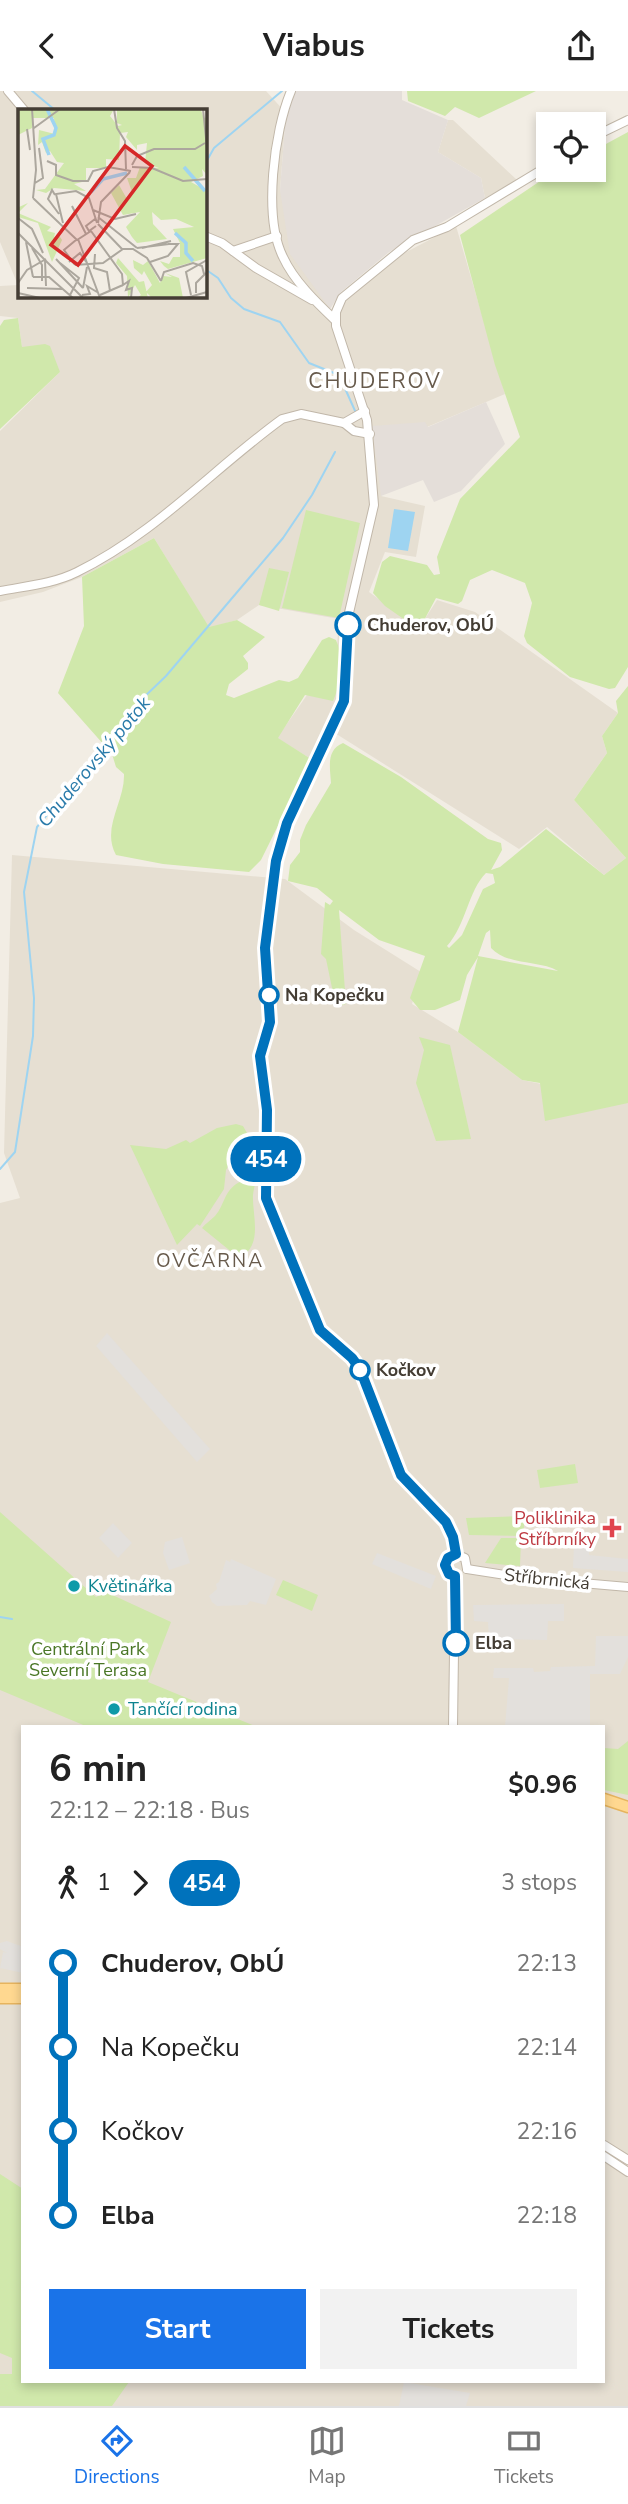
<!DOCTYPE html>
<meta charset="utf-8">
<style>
body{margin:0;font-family:"Nunito Sans",sans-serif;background:#f2f2f2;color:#222;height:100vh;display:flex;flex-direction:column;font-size:26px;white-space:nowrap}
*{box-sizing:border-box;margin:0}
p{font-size:23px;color:#767676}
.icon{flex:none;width:38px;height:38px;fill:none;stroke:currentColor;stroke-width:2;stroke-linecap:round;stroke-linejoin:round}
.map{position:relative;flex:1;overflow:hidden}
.side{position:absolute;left:21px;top:1634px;width:584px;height:658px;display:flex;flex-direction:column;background:#fff;border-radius:0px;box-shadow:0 4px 10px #0003}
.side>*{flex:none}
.badge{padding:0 14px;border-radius:23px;font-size:24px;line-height:46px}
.controls{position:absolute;left:536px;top:21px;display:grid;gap:14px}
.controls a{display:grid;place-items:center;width:70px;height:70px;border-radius:0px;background:#fff;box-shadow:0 4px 10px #0003;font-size:35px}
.map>.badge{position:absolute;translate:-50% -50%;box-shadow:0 0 0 4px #fff}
.legs{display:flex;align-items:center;gap:10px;height:77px;padding:0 28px;font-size:23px}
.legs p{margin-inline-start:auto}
.summary{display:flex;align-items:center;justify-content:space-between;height:119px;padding:0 28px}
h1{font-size:38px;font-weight:700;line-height:52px}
.cta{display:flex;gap:14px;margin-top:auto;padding:14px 28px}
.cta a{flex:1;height:80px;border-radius:0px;background:#1a73e8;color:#fff;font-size:28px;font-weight:700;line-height:80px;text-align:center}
.cta a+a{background:#f2f2f2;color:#222}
ul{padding:0 28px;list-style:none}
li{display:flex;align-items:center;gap:24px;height:84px;font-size:26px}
li i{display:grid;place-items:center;width:10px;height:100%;margin:0 9px;background:currentColor}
li i::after{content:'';width:18px;height:18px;margin:-9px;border:5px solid;border-radius:50%;background:#fff}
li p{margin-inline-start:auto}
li:first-child i{background:linear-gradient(#0000 50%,currentColor 0)}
li:last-child i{background:linear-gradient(currentColor 50%,#0000 0)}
header{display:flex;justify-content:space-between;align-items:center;height:91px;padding:0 28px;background:#fff;font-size:32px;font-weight:700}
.tab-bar{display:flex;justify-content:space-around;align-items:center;height:98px;border-top:2px solid #e0e0e0;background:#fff;font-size:19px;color:#767676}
.tab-bar a{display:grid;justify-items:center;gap:4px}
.tab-bar .on{color:#1a73e8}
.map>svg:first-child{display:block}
.residential{fill:#e6dfd2;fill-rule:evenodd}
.industrial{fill:#e4ded9}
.green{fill:#d0e8ab;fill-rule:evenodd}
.parking{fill:#e3e0dc}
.water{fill:#9ed4f1}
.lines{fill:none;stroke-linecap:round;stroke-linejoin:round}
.stream{stroke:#9ed4f1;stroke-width:2}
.tertiary-casing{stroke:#c1b7a9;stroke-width:10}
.primary-casing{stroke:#e6b45e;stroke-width:13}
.tertiary{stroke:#fff;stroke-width:8}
.primary{stroke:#ffd890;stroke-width:10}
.line-1-casing{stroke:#fff;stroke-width:16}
.line-1{stroke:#0072bc;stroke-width:10}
.stop-1-dot{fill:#fff;stroke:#0072bc;stroke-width:3.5}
.health-dot{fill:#e0444e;stroke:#fff;stroke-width:2.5}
.culture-dot{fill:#0f9aa8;stroke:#fff;stroke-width:2.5}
.labels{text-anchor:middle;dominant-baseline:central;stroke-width:7;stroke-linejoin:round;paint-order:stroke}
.stop-label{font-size:18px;font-weight:bold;fill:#443d34;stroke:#fff;text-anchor:start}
.health-label{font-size:18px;fill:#be3a42;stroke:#fff;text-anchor:end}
.street-label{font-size:18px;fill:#443d34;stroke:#fff}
.culture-label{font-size:18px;fill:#0d838f;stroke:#fff;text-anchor:start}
.park-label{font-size:18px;fill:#4a7726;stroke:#fff}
.water-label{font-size:19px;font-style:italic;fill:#2a7baa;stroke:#fff}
.neighbourhood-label{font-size:19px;letter-spacing:2px;fill:#675a4b;stroke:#fff}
.quarter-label{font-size:21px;letter-spacing:2px;fill:#675a4b;stroke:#fff}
.inset-river{fill:none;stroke:#9ed4f1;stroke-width:3.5}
.inset-road{fill:none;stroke:#aca79e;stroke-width:2}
.view{fill:#d62828;fill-opacity:0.15;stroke:#d62828;stroke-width:3.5}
.inset-edge{fill:none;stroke:#443d34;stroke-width:3.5}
</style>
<header><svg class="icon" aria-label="back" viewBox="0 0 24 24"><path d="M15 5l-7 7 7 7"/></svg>Viabus<svg class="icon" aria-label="share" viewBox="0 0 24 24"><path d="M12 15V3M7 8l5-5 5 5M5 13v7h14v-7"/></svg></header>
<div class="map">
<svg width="628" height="2315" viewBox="0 0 628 2315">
<rect width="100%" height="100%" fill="#f2ede4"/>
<g class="residential">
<path d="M 0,0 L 266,0 L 286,22 L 280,99 L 330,218 L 338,220 L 344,210 L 391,169 L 456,135 L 505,303 L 427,336 L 381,405 L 425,415 L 416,466 L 385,461 L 369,501 L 419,537 L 437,509 L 475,521 L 618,622 L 602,645 L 607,662 L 574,709 L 626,767 L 604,784 L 547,736 L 519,758 L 338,644 L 326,640 L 311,668 L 277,647 L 307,604 L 333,609 L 339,528 L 259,514 L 237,529 L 209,537 L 154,447 L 82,486 L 43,501 L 0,511 L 0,340 L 60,281 L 22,256 L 18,227 L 0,225 L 0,195 L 18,194 L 0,151 ZM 19,19 L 205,19 L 205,205 L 19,205 Z"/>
<polygon points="448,29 453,29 517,89 485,107 481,87 438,61"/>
<path d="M 12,764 L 285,788 L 354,839 L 421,881 L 412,913 L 458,941 L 522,989 L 628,1011 L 628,2315 L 0,2315 L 0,1112 L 20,1107 L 4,1062 ZM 23,1636 L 604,1636 L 604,2291 L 23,2291 Z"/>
</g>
<g class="industrial">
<polygon points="296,0 402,0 402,9 448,29 438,61 481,87 485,107 389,161 341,201 330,218 290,163 280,99 286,22"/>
<polygon points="486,311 505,353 461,400 434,411 423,389 381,405 372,335 425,331 428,336"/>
</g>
<g class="green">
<polygon points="407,0 536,0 479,27 455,16 445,25 408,10"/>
<polygon points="628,41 628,576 615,597 609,598 570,586 527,552 524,545 532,512 525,492 492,479 470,489 462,510 458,513 436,507 421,535 415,536 385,515 373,502 382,471 390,465 427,474 434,484 440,483 437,466 460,408 520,346 495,274 460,144 552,82 593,79 593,60"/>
<polygon points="18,227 22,256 45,253 50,255 60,281 0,338 0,235 4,229"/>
<polygon points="306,419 360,432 339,527 282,517"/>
<path d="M 154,447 L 209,536 L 237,529 L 265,546 L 243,565 L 248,572 L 248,578 L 229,593 L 226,604 L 234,607 L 279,589 L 289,591 L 298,587 L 322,549 L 329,546 L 336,549 C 344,566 341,593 333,610 L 305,604 L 278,647 L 311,668 L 261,769 L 249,781 L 163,773 L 116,764 C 101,737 125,711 124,683 L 116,676 L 112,663 L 58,602 L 84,535 L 82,486 Z"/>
<polygon points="269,477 289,481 279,520 259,514"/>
<path d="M 628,595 L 628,1012 L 545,1030 L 540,992 L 522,989 L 458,941 L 478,866 L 467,884 L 460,909 L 435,919 L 420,919 L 410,907 L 425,865 L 379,849 L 339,819 L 346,913 L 336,916 L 326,868 L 321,863 L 325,811 L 330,814 L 333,810 L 317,797 L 288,790 L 290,774 L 300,761 L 300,749 L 306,734 L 331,692 C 330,676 326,659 343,652 L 401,686 L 488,748 L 501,752 L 502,759 L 491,779 L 500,776 L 546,738 L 604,784 L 626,767 L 574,709 L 607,662 L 602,645 L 618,622 L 616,610 ZM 486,782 L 493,783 L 495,792 L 483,798 L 462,844 L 449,857 L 447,855 C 466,834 468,800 486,782 ZM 490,839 L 491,857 C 508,875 539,869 558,880 L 478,865 L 486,842 Z"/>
<polygon points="419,946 450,954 471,1048 436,1050 416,992 424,959"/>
<polygon points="236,1033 243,1035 247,1042 226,1079 224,1098 200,1135 197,1133 177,1154 130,1054 166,1058 186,1049 190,1052 217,1037"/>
<path d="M 255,1071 C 261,1079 254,1093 253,1104 C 252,1124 264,1155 239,1167 L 202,1137 C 206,1132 211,1129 215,1125 C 225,1114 224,1097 242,1090 L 244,1081 Z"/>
<polygon points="575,1373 578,1392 540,1397 537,1379"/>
<polygon points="0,1421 96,1506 106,1501 171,1531 148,1591 257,1636 88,1636 0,1599"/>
<polygon points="524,1425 524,1445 469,1444 466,1427"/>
<polygon points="501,1447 521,1447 520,1475 485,1472"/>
<polygon points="283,1489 318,1504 312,1520 276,1504"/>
<polygon points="628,1650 628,1704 604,1699 604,1657 618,1658"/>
<polygon points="0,2083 23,2098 23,2291 129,2291 112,2315 0,2315 0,2283 12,2283 12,2267 0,2262"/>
</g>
<g class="parking">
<polygon points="107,1242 210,1358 197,1371 96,1255"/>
<polygon points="113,1432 132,1452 118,1467 99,1447"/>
<polygon points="182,1446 190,1472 169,1479 163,1462 165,1451"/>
<polygon points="574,1455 589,1456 589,1464 628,1468 628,1481 573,1477"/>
<polygon points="377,1462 436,1485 431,1498 372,1473"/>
<polygon points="231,1468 276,1488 266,1514 250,1510 247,1514 217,1515 212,1511 209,1505 217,1498 216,1493 219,1491 226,1469 230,1471"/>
<polygon points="564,1513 564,1530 548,1530 547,1549 489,1548 488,1531 474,1530 473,1514"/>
<polygon points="596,1545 628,1545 628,1566 620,1583 590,1583 590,1636 505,1636 509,1587 493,1587 494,1577 533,1577 534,1581 550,1580 551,1576 595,1575"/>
<polygon points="7,1850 23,1856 23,1882 0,1877 3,1861 7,1862 0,1858 0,1852"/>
<polygon points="404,2291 470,2302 466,2315 399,2315"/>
</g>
<polygon class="water" points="394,418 415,421 408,460 388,457"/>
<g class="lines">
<g class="stream">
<polyline points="32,0 55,19"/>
<polyline points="205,73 214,57 282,0"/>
<polyline points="205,178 218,187 231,207 244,218 280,231 309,272 339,284 356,322"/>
<polyline points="0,1078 15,1061 33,945 34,907 24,801 37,736 141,609 166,585 283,447 312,404 335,361"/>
<polyline points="0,1526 12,1528"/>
</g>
<defs>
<g id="tertiary">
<polyline points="8,0 24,19"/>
<path d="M 291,0 C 274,40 263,126 283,166 C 294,190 316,211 335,229"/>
<polyline points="593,46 628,29"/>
<polyline points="205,145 222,152 256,177 312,209"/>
<polyline points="233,160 277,145"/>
<polyline points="344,332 354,340 370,343"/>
<path d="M 0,500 C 26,495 53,493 77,481 C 155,443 213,378 282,328 L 301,323 L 344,332 L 365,320"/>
<path d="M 455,1463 C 453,1424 418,1415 401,1385 C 384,1354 371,1312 360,1278 L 352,1267 L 320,1239 L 266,1107 L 267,1019 L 260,965 L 270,931 L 265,857 L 276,770 L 287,732 L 344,610 L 348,526 L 374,414 L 367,329 L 336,235 L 336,221 L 342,207 L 413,149 L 447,136 L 548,75"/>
<polyline points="455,1463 465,1467 467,1478"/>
<polyline points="467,1478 524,1487 628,1496"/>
<polyline points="455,1485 449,1483 445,1474 448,1467 455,1463"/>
<polyline points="453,1636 455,1485"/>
<polyline points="604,2054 628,2069"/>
<polyline points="604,2065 628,2081"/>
</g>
<g id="primary">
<polyline points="604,1708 628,1716"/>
<polyline points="0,1898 23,1898"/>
<polyline points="0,1907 23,1907"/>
</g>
</defs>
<use href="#tertiary" class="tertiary-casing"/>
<use href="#primary" class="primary-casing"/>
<use href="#tertiary" class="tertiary"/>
<use href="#primary" class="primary"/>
</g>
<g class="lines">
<defs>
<polyline id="line-1" points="348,534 344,610 287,732 276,770 265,857 270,931 260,965 267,1019 266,1107 320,1239 352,1267 360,1278 401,1384 446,1431 453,1446 456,1463 448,1467 445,1474 449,1483 455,1485 456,1552"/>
</defs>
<use href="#line-1" class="line-1-casing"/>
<use href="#line-1" class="line-1"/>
</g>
<g class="stop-1-dot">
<circle cx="348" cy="534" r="12"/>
<circle cx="269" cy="904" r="9"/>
<circle cx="360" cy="1279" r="9"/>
<circle cx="456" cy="1552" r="12"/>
</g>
<path class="health-dot" d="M608.5 1426.5h7v7h7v7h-7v7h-7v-7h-7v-7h7z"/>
<g class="culture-dot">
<circle cx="74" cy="1495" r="7"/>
<circle cx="114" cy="1618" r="7"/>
</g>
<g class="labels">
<g class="stop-label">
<text x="367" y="534">Chuderov, ObÚ</text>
<text x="285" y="904">Na Kopečku</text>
<text x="376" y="1279">Kočkov</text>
<text x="475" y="1552">Elba</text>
</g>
<g class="health-label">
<text x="596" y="1427">Poliklinika<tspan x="596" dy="21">Stříbrníky</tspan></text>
</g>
<g class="street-label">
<text transform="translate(547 1488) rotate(6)">Stříbrnická</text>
</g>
<g class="culture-label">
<text x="88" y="1495">Květinářka</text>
<text x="128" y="1618">Tančící rodina</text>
</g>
<g class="park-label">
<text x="88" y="1558">Centrální Park<tspan x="88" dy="21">Severní Terasa</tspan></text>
</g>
<g class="water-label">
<text transform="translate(94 671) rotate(-50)">Chuderovský potok</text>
</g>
<g class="neighbourhood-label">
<text x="210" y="1170">OVČÁRNA</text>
</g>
<g class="quarter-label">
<text x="375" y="290">CHUDEROV</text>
</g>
</g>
<g transform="translate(18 18)">
<rect width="189" height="189" fill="#f2ede4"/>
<path d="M 0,0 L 96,0 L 92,7 L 100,17 L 104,16 L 99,14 L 99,0 L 183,1 L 186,10 L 189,7 L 189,66 L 184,60 L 185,67 L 173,73 L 189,82 L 189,149 L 150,160 L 146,157 L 142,152 L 151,155 L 155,148 L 162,148 L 162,134 L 155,120 L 176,118 L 158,110 L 143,111 L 134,103 L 135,115 L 149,130 L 119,134 L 114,128 L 108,118 L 122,103 L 105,106 L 93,84 L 101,76 L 109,90 L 114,83 L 109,69 L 118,69 L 122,58 L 141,59 L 127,54 L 129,34 L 119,36 L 119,41 L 108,28 L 110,23 L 102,24 L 101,51 L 88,50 L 88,59 L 68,59 L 68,72 L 56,75 L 68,82 L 36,79 L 28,84 L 18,81 L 27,80 L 46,54 L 39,53 L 32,42 L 28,44 L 24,33 L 20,36 L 21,21 L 37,25 L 36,9 L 15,9 L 14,19 L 0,26 ZM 10,94 L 0,104 L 33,118 L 29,122 L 37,124 L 36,129 L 40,125 L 44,131 L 34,153 L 20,114 L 0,108 L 0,102 L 1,98 ZM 100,149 L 121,173 L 126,172 L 130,189 L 119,189 L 123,186 L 117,176 L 110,189 L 109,167 L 98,154 ZM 115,151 L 125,156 L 130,152 L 142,174 L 145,167 L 154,168 L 147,164 L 161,169 L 165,189 L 134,189 L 128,183 L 134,176 L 126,162 L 124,166 L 116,159 Z" fill="#d0e8ab"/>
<path class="inset-river" d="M 29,0 L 38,19 L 36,26 L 25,30 L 31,46M 166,58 L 187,82M 73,83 L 85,70 L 109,64M 157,124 L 168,134 L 168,144 L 175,152"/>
<path class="inset-road" d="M 14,0 L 18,61M 96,0 L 99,19 L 107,32 L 108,60M 185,0 L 189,39M 16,19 L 42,0M 9,20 L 12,41M 29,52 L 38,56 L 38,66 L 55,72 L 70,72 L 75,62 L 90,58 L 113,62M 114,56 L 119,47 L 136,40 L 177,40 L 187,34M 114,58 L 134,59 L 165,72 L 189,70M 17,74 L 25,69 L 21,39M 37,86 L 34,81 L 30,90 L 41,105M 15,89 L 59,131 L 73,122M 15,89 L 18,61M 54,97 L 68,125M 75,101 L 97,110 L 118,105M 80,108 L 119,139M 0,109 L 14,120 L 25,144M 77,110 L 68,117 L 71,122 L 78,117M 45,114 L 38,85 L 58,82 L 71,89 L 79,114M 80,114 L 83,93 L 112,63M 80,115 L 104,140M 73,122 L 104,165 L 105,176 L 111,172 L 108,181 L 114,179 L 113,189M 0,124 L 65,189M 60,130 L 82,189M 8,133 L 15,168M 14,139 L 24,156 L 24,172M 119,139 L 151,135M 124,139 L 153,132M 77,145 L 76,159 L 89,163 L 92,182M 38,150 L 65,179M 27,151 L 28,177M 51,153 L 62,144 L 69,154M 132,153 L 150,147 L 160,135 L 150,135M 42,154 L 61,169 L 52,186M 57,156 L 85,154 L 105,140 L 115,140 L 129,149 L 143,172M 57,156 L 46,141 L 58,131M 15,168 L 31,168 L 55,189M 143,172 L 146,163 L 175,154 L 184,157 L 186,165M 0,174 L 9,161 L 28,150M 9,179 L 44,180M 65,179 L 69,158M 0,184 L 22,189M 178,184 L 178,174 L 188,164M 64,186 L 72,185 L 69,177 L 79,183M 82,186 L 105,176M 173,186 L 168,163 L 189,151M 168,189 L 189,183"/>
<path class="view" d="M 107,37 L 134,57 L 60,156 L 33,136 Z"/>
<rect width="189" height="189" class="inset-edge"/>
</g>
</svg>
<div class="controls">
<a><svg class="icon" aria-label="locate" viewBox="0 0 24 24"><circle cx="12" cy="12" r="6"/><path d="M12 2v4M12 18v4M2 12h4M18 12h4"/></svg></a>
</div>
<b class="badge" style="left:266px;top:1068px;background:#0072bc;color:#fff">454</b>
<section class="side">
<div class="summary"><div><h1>6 min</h1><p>22:12 – 22:18 · Bus</p></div><b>$0.96</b></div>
<div class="legs"><svg class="icon" aria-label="walk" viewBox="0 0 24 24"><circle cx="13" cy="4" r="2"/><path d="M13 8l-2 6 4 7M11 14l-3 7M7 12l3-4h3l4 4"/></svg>1<svg class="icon" aria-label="forward" viewBox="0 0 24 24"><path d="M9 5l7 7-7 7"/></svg><b class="badge" style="background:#0072bc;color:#fff">454</b><p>3 stops</p></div>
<ul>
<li><i style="color:#0072bc"></i><b>Chuderov, ObÚ</b><p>22:13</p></li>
<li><i style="color:#0072bc"></i><span>Na Kopečku</span><p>22:14</p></li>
<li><i style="color:#0072bc"></i><span>Kočkov</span><p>22:16</p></li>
<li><i style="color:#0072bc"></i><b>Elba</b><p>22:18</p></li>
</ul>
<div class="cta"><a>Start</a><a>Tickets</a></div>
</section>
</div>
<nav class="tab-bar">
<a class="on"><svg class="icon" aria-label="directions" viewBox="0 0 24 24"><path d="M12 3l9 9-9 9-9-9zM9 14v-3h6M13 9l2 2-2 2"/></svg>Directions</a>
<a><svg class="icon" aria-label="map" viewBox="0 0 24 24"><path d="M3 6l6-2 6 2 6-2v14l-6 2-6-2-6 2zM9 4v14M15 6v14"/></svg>Map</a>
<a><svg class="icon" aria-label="tickets" viewBox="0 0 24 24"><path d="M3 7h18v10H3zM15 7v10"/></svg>Tickets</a>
</nav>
